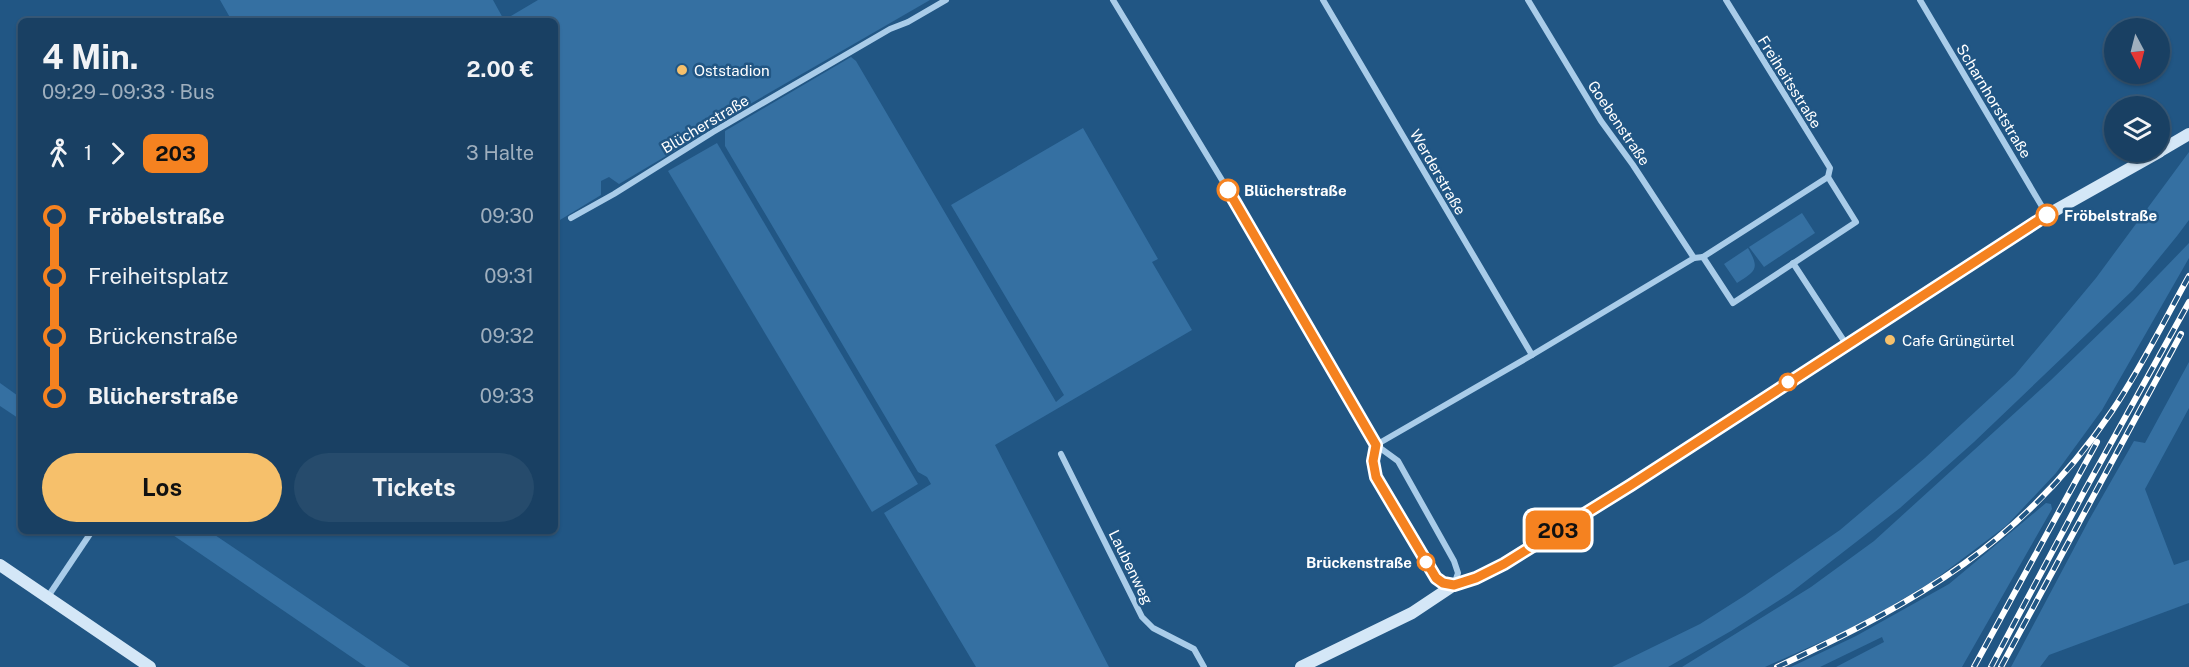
<!DOCTYPE html>
<html lang="de">
<meta charset="utf-8">
<style>
body{margin:0;font-family:"Public Sans",sans-serif;background:#264b6c;color:#f1f3f6;height:100vh;display:flex;flex-direction:column;font-size:22px;white-space:nowrap}
*{box-sizing:border-box;margin:0}
p{font-size:20px;color:#9fafbe}
.icon{flex:none;width:33px;height:33px;fill:none;stroke:currentColor;stroke-width:2;stroke-linecap:round;stroke-linejoin:round}
.map{position:relative;flex:1;overflow:hidden}
.panel{position:absolute;left:18px;top:18px;width:540px;height:516px;display:flex;flex-direction:column;background:#194063;border-radius:9px;box-shadow:0 2px 4px #0004,0 0 0 2px #375978}
.panel>*{flex:none}
.badge{padding:0 12px;border-radius:9px;font-size:21px;line-height:39px}
.needle{width:39px;rotate:173deg}
.controls{position:absolute;left:2104px;top:18px;display:grid;gap:12px}
.controls a{display:grid;place-items:center;width:66px;height:66px;border-radius:50%;background:#194063;box-shadow:0 2px 4px #0004,0 0 0 2px #375978;font-size:30px}
.map>.badge{position:absolute;translate:-50% -50%;box-shadow:0 0 0 3px #fff}
.legs{display:flex;align-items:center;gap:9px;height:66px;padding:0 24px;font-size:20px}
.legs p{margin-inline-start:auto}
.overview{display:flex;align-items:center;justify-content:space-between;height:102px;padding:0 24px}
h1{font-size:33px;font-weight:700;line-height:45px}
.primary-button{display:flex;gap:12px;margin-top:auto;padding:12px 24px}
.primary-button a{flex:1;height:69px;border-radius:36px;background:#f6c06b;color:#111;font-size:24px;font-weight:700;line-height:69px;text-align:center}
.primary-button a+a{background:#264b6c;color:#f1f3f6}
ul{padding:0 24px;list-style:none}
li{display:flex;align-items:center;gap:21px;height:60px;font-size:22px}
li i{display:grid;place-items:center;width:9px;height:100%;margin:0 8px;background:currentColor}
li i::after{content:'';width:15px;height:15px;margin:-8px;border:4px solid;border-radius:50%;background:#194063}
li p{margin-inline-start:auto}
li:first-child i{background:linear-gradient(#0000 50%,currentColor 0)}
li:last-child i{background:linear-gradient(currentColor 50%,#0000 0)}
.map>svg:first-child{display:block}
.green{fill:#3570a2}
.lines{fill:none;stroke-linecap:round;stroke-linejoin:round}
.street{stroke:#a9cce9;stroke-width:6}
.secondary{stroke:#d4e7f7;stroke-width:12}
.rail-casing{stroke:#fff;stroke-width:6}
.rail{stroke:#215684;stroke-width:4;stroke-dasharray:11;stroke-linecap:butt}
.line-1-casing{stroke:#fff;stroke-width:14}
.line-1{stroke:#f58220;stroke-width:9}
.poi-dot{fill:#f6c06b;stroke:#215684;stroke-width:2}
.stop-1-dot{fill:#fff;stroke:#f58220;stroke-width:3}
.labels{text-anchor:middle;dominant-baseline:central;stroke-width:5;stroke-linejoin:round;paint-order:stroke}
.poi-label{font-size:15px;fill:#fff;stroke:#215684;text-anchor:start}
.street-label{font-size:15px;fill:#fff;stroke:#215684}
.stop-label{font-size:15px;font-weight:bold;fill:#fff;stroke:#215684;text-anchor:start}
</style>
<div class="map">
<svg width="2189" height="667" viewBox="0 0 2189 667">
<rect width="100%" height="100%" fill="#215684"/>
<g class="green">
<path d="M 220,0 L 493,0 L 504,20 L 538,0 L 930,0 L 724,119 C 707,121 704,119 698,137 L 619,184 L 609,177 L 601,181 L 601,195 L 555,223 L 555,21 L 232,21 Z"/>
<polygon points="851,57 856,61 1056,402 1064,395 951,205 1083,128 1158,259 1152,262 1192,330 995,445 1109,667 976,667 884,513 931,484 927,477 918,472 725,146 725,131"/>
<polygon points="717,143 918,484 872,512 668,171"/>
<polygon points="2189,152 2189,220 2177,236 2133,290 1974,442 1900,508 1789,594 1731,631 1668,667 1612,667 1700,624 1744,596 1840,530 1925,458 2015,375 2096,278"/>
<polygon points="1802,213 1815,233 1764,267 1749,247"/>
<polygon points="2189,243 2189,258 2185,265 2102,410 2056,473 2006,526 1933,581 1888,608 1841,633 1765,667 1682,667 1811,587 1874,541 2051,380 2134,300"/>
<path d="M 1748,248 C 1760,269 1756,271 1737,283 L 1724,264 Z"/>
<polygon points="2189,362 2189,408 2145,489 2174,565 2189,560 2189,603 2049,655 2040,667 2011,667 2089,520 2134,441 2145,443"/>
<polygon points="0,383 21,398 21,420 0,406"/>
<polygon points="2046,503 2051,504 2052,509 1962,667 1836,667 1884,642 1882,637 1820,667 1791,667 1856,636 1949,584"/>
<polygon points="167,531 209,531 410,667 366,667"/>
</g>
<g class="lines">
<g class="street">
<polyline points="1113,0 1228,190 1376,445 1398,461 1454,561 1458,573 1454,585 1443,583 1436,578 1376,477 1373,461 1376,445"/>
<polyline points="1323,0 1532,355"/>
<polyline points="1528,0 1601,121 1633,165 1694,258"/>
<polyline points="1726,0 1830,168 1828,177"/>
<polyline points="1920,0 2047,215"/>
<polyline points="571,218 614,194 713,132 890,29 908,22 946,0"/>
<polyline points="1703,257 1733,303 1856,222 1828,177"/>
<polyline points="1703,257 1828,177"/>
<polyline points="1793,263 1846,344"/>
<polyline points="1376,445 1532,355 1694,258 1703,257"/>
<polyline points="1061,454 1142,617 1153,628 1194,649 1204,667"/>
<polyline points="47,598 92,531"/>
</g>
<g class="secondary">
<polyline points="2160,151 2189,134"/>
<polyline points="0,565 150,667"/>
<polyline points="1301,667 1412,613 1454,585 1476,578 1504,564 1631,485 2047,215 2159,152"/>
</g>
<defs>
<g id="rail">
<path d="M 1777,667 C 1917,602 2024,542 2112,411 C 2141,368 2164,321 2189,276"/>
<polyline points="1974,667 2097,442"/>
<polyline points="1991,667 2085,490 2189,302"/>
<polyline points="2001,667 2181,334"/>
</g>
</defs>
<use href="#rail" class="rail-casing"/>
<use href="#rail" class="rail"/>
</g>
<g class="lines">
<defs>
<polyline id="line-1" points="1228,190 1376,445 1373,461 1376,477 1436,578 1443,583 1454,585 1476,578 1504,564 1631,485 2047,215"/>
</defs>
<use href="#line-1" class="line-1-casing"/>
<use href="#line-1" class="line-1"/>
</g>
<g class="poi-dot">
<circle cx="682" cy="70" r="6"/>
<circle cx="1890" cy="340" r="6"/>
</g>
<g class="stop-1-dot">
<circle cx="1228" cy="190" r="10"/>
<circle cx="2047" cy="215" r="10"/>
<circle cx="1788" cy="382" r="8"/>
<circle cx="1426" cy="562" r="8"/>
</g>
<g class="labels">
<g class="poi-label">
<text x="694" y="70">Oststadion</text>
<text x="1902" y="340">Cafe Grüngürtel</text>
</g>
<g class="street-label">
<text transform="translate(1790 82) rotate(58)">Freiheitsstraße</text>
<text transform="translate(1994 101) rotate(59)">Scharnhorststraße</text>
<text transform="translate(1619 123) rotate(56)">Goebenstraße</text>
<text transform="translate(705 124) rotate(-31)">Blücherstraße</text>
<text transform="translate(1438 172) rotate(60)">Werderstraße</text>
<text transform="translate(1131 567) rotate(64)">Laubenweg</text>
</g>
<g class="stop-label">
<text x="1244" y="190">Blücherstraße</text>
<text x="2064" y="215">Fröbelstraße</text>
<text x="1412" y="562" text-anchor="end">Brückenstraße</text>
</g>
</g>
</svg>
<div class="controls">
<a><svg class="needle" viewBox="-14 -14 28 28"><path d="M0-13l5 13h-10z" fill="#e53935"/><path d="M0 13l5-13h-10z" fill="#9fafbe"/></svg></a>
<a><svg class="icon" aria-label="layers" viewBox="0 0 24 24"><path d="M12 4l9 5-9 5-9-5zM3 14l9 5 9-5"/></svg></a>
</div>
<b class="badge" style="left:1558px;top:530px;background:#f58220;color:#111">203</b>
<section class="panel">
<div class="overview"><div><h1>4 Min.</h1><p>09:29 – 09:33 · Bus</p></div><b>2.00 €</b></div>
<div class="legs"><svg class="icon" aria-label="walk" viewBox="0 0 24 24"><circle cx="13" cy="4" r="2"/><path d="M13 8l-2 6 4 7M11 14l-3 7M7 12l3-4h3l4 4"/></svg>1<svg class="icon" aria-label="forward" viewBox="0 0 24 24"><path d="M9 5l7 7-7 7"/></svg><b class="badge" style="background:#f58220;color:#111">203</b><p>3 Halte</p></div>
<ul>
<li><i style="color:#f58220"></i><b>Fröbelstraße</b><p>09:30</p></li>
<li><i style="color:#f58220"></i><span>Freiheitsplatz</span><p>09:31</p></li>
<li><i style="color:#f58220"></i><span>Brückenstraße</span><p>09:32</p></li>
<li><i style="color:#f58220"></i><b>Blücherstraße</b><p>09:33</p></li>
</ul>
<div class="primary-button"><a>Los</a><a>Tickets</a></div>
</section>
</div>
